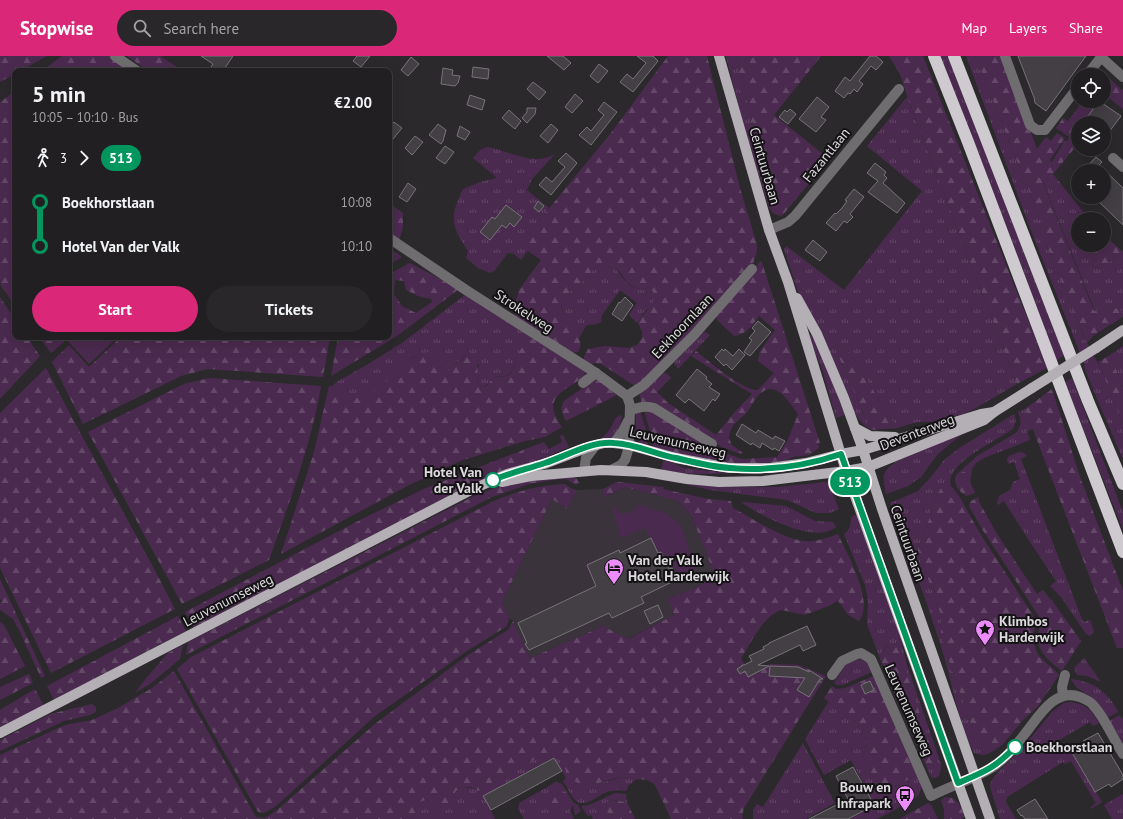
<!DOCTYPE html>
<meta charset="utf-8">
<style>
body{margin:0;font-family:"PT Sans",sans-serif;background:#29272a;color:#f1f3f6;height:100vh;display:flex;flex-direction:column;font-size:15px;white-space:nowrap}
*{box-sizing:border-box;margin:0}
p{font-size:13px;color:#a2a2a5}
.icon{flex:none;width:22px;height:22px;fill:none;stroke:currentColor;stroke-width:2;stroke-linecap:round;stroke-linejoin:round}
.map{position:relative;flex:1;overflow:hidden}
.sheet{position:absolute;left:12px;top:12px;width:380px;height:272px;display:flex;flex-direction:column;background:#211f22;border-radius:8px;box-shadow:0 4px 16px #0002,0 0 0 1px #3e3d40}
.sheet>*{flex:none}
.badge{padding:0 8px;border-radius:13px;font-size:14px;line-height:26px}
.buttons{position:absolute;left:1071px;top:12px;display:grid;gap:8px}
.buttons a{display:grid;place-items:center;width:40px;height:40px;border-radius:50%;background:#211f22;box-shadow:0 4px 16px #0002,0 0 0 1px #3e3d40;font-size:20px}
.map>.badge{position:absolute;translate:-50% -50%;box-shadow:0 0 0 2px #fff}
.legs{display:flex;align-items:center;gap:6px;height:44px;padding:0 20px;font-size:13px}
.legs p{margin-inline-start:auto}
.summary{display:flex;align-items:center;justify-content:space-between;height:68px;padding:0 20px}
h1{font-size:22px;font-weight:800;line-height:30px}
.cta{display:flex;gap:8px;margin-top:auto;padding:8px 20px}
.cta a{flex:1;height:46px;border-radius:24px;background:#db2777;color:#fff;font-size:16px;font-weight:800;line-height:46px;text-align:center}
.cta a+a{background:#29272a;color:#f1f3f6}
ul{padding:0 20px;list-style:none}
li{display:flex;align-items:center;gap:14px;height:44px;font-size:15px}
li i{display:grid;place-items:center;width:6px;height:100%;margin:0 5px;background:currentColor}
li i::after{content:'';width:10px;height:10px;margin:-5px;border:3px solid;border-radius:50%;background:#211f22}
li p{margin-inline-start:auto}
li:first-child i{background:linear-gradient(#0000 50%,currentColor 0)}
li:last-child i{background:linear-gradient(currentColor 50%,#0000 0)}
header{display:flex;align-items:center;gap:24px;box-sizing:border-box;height:56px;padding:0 20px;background:#db2777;color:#fff}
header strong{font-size:19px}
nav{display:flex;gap:22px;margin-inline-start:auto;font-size:14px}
.search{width:280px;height:36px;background:#29272a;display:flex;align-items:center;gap:10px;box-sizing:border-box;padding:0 14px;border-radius:22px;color:#a2a2a5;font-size:15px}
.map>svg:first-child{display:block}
.built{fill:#3a333b}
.grass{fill:url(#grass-tufts)}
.forest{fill:url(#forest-firs);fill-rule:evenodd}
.garden{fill:#4b2a4f}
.building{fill:#433f44;stroke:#777378}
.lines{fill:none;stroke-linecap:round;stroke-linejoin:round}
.minor{stroke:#6f6d6f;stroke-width:10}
.major{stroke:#b3afb4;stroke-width:10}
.highway{stroke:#cecacf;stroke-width:12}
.major-bridge{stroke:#b3afb4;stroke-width:10}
.line-1-casing{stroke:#fff;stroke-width:9}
.line-1{stroke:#00965e;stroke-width:6}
.stop-1-dot{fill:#fff;stroke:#00965e;stroke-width:2}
.labels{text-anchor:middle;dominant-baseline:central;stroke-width:4;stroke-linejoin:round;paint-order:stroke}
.street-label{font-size:14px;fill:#dcdadc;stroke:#141214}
.stop-label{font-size:14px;font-weight:bold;fill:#dcdadc;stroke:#141214;text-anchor:end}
.poi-label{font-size:14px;font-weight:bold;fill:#dcdadc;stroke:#141214;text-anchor:start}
</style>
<header>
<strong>Stopwise</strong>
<div class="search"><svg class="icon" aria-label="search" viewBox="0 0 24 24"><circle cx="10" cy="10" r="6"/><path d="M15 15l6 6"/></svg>Search here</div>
<nav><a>Map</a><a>Layers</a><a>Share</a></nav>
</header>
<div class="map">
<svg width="1123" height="763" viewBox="0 0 1123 763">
<defs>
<pattern id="grass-tufts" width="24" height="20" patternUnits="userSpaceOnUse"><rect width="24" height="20" fill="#4b2a4f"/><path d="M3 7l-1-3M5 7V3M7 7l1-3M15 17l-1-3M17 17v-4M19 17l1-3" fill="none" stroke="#644868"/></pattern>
<pattern id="forest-firs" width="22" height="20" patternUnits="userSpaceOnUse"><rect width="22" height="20" fill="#4b2a4f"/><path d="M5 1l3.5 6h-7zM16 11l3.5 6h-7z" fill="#644868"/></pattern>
</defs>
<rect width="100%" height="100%" fill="#2c292d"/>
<polygon class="built" points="625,431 678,445 691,459 716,522 668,543 674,559 627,583 603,570 530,602 513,565 509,562 502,546 552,443 567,453 577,434 602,433 604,441"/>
<g class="grass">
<path d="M 726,0 L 736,0 L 773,150 L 782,160 C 775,159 772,157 769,151 L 744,72 Z"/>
<polygon points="939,0 949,0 1064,299 1056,305"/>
<polygon points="966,0 975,0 1046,177 1046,187 1084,281 1103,317 1123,368 1123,404 1085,314 1084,307 1030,172"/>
<polygon points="907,41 1017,328 974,353 963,358 930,366 917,366 897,372 843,286 834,290 871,374 863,368 851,353 797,233 784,193 786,190 844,234 922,135 867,90"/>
<path d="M 487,91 C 510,95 534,111 555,98 L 532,123 L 527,134 L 549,152 L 524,184 L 526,197 L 521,204 L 514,198 L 508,197 L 495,214 L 490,217 L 478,212 L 466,202 L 468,195 C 451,169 449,162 463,133 L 480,126 L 497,122 L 473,102 L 480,94 Z"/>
<polygon points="1042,123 1085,163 1078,163 1078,189 1096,189 1092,212 1123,201 1123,261 1119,252 1095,255"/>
<polygon points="389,192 402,201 389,209"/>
<path d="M 600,210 C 621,209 617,219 630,229 C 636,234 645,233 652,235 L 654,237 C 655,250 652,249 644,256 C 641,260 640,264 637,267 L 629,259 L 637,247 L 620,234 L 602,259 L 601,266 C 595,270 591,267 586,270 L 579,282 C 570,269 552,250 569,236 C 572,233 577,233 580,229 C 587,222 589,214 600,210 Z"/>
<path d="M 466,238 L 534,282 C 528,287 521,292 518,299 C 512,310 515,322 498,320 L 484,331 L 478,329 L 477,318 L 479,309 L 467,299 L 462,302 L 449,315 L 442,310 L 438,301 L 414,300 C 398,315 367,352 343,341 C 338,339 335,334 332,330 L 338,325 L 365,310 L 402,287 Z"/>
<polygon points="705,276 710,279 678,313 674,307 702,277"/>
<polygon points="813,278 847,358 836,362 821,310 808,280"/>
<polygon points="1123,290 1123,331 1110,299"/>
<polygon points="663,317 666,317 671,322 657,336 650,329"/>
<polygon points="1072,322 1123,456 1123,474 1065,326"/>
<path d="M 1025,353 L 1033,373 L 1027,375 L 1030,384 L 984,402 L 976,407 L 972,413 L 957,418 L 977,400 L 1016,377 C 1021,370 1022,364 1018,356 Z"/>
<polygon points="640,355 647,377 648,390 641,388 636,381 636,357"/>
<path d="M 1014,358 L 1016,364 L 1013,373 C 998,383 960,402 952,418 C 950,422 950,426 951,430 L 946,429 L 941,432 L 935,442 L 926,473 L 918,492 L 918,495 L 942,562 L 941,577 L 950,608 L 974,676 C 979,686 984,691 996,693 C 988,699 984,700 974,697 C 957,663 952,624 940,587 C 925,540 907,493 890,447 L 918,435 L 930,422 L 945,403 L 961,391 Z"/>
<path d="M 620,359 L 622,361 L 619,373 L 615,381 L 600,386 C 602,380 607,378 610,373 C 614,367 614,362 620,359 Z"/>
<path d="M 964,376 L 937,399 L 921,421 L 908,430 L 886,438 C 885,432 883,424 884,419 C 889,401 947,383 964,376 Z"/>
<polygon points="563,379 569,391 535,406 525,409 523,394 544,386 549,393 562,386 560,380"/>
<polygon points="1019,396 1024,397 1027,400 1021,403 1083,566 1090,564 1094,576 1090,580 1086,578 1061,541 1050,530 1056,525 1026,480 1004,445 998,449 997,447 999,440 1010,434 1013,426 1020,423 1014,406 1008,408 1007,403 1009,400"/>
<path d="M 664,403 L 684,412 L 727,417 C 703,419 685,418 661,414 Z"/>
<polygon points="649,420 729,431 775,431 828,426 839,453 830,457 816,457 787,444 710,434 685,428 649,422"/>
<path d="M 741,446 L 786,450 L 815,465 L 833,466 L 836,471 C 833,473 829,475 825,476 C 802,481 759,459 741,446 Z"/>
<path d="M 858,458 L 897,570 L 908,612 L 941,708 C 941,715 940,725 931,721 L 928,714 L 930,712 L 887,589 L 879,600 L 867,568 L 868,545 L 865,529 L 844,478 C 850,474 851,469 851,461 Z"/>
<polygon points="1043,534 1051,544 1043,550 1037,538"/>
<polygon points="1084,602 1101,626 1087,620 1077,619 1074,612"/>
<polygon points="859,603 867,606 874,615 843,629 838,629 834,627 846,608"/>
<path d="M 1071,623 C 1092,625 1109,636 1118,656 L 1107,662 L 1094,643 L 1076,631 Z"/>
<polygon points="829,645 863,672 867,687 863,699 882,739 919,717 922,728 921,733 919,738 913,744 877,763 850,763 868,753 865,747 872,743 851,704 824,719 805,683"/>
<path d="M 1072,646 C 1088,650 1090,653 1099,667 L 1093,670 L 1090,666 L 1059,684 L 1066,697 L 1071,695 L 1102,746 L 1091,753 L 1091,751 L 1096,747 L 1071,705 L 1065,708 L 1063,706 L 1007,741 L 1006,746 L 1016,763 L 1000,763 L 991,734 L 990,728 L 996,718 L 1024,690 L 1052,656 L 1064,647 Z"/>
<polygon points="1119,659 1123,663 1123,689 1109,665"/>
<polygon points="803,687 835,747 806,763 753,763 753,754 757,748 763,751"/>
<path d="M 551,694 L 557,698 L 570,719 L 584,729 L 605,726 L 622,721 L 637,723 L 629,729 L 626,735 C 619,734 614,734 607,736 C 598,739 586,752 576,745 C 571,741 568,732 564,727 L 563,725 L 566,722 L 554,701 L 483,740 L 495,763 L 411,763 L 415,760 C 413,738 435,745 449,747 C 455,733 464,727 478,735 L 481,734 Z"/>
<polygon points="556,726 562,728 573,746 578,749 581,755 575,759 573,749 570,755 574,763 524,763 518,753 519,747"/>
<path d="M 616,737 L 626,738 L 627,746 L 611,744 L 607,746 L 606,752 L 610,763 L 593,763 L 591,759 L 588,760 L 581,750 C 591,751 605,740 616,737 Z"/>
<polygon points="1123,738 1123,763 1112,763 1104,749"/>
</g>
<g class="forest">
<polygon points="0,0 47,0 20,15 15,15 15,18 0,26"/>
<polygon points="62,0 109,0 131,15 42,15"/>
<polygon points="127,0 160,0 183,15 148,15"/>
<path d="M 668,0 L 707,0 L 740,132 L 757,189 L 757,195 L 753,208 L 720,246 L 647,320 L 635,330 L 601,308 L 594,307 L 591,309 L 584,306 L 584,301 L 588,293 L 605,290 L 628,292 L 637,289 L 642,282 L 642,276 L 638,267 C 640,264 641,260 644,258 C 650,249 655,252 654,237 L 652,235 C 645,233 637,234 631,229 C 626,226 623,220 619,215 C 616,213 612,211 608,210 C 592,208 589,221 579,230 C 574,235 567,236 563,244 C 554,263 590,278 578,296 L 572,297 L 518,264 L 513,256 L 519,234 L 541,204 L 528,195 L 526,197 L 523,184 L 611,77 Z"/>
<polygon points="736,0 821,0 774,59 829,103 782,160 773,150"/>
<polygon points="889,0 923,0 1047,312 1017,328 908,43 900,18"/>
<polygon points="975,0 1002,0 1037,93 1046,81 1051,85 1057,77 1065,82 1050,104 1052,106 1065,84 1067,85 1069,81 1056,72 1063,62 1068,65 1083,45 1099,45 1089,61 1095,67 1078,67 1078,88 1053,118 1089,163 1085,163 1042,124 1094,255 1119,252 1123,261 1094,279 1087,287 1073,254 1046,187 1046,177"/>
<polygon points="1104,17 1122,34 1123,33 1123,53 1104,38 1104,19 1103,19"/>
<polygon points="15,35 15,218 11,223 15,228 15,250 1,230 0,226 0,46"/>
<polygon points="389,147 403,157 403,172 399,185 389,178"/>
<polygon points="1104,179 1123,196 1123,201 1092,212 1096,189 1104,189"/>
<path d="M 760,205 L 762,206 L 765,216 L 820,387 L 818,388 L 819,392 L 809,399 L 793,401 L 783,406 L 735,408 L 653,393 L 651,379 L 644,354 L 646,352 L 719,395 L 742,403 L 777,401 L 787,386 L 798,358 C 787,343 774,320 756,342 C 753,346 751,351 748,355 C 739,366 731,366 729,382 L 732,389 L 743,397 L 740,398 L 722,391 L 685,369 L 642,348 L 639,337 L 650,329 L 668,347 L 716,379 L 733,358 L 752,338 L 691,300 L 696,295 C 711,307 737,330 755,334 L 758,334 L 774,317 L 758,305 L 760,295 L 775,274 L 759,260 C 753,269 746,279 734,280 L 717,264 L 717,260 L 749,222 Z"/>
<path d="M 410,207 L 459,233 L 397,280 L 331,320 L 338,281 L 389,281 L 389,218 ZM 395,224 L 404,225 L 406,234 L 418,240 L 431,243 L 432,246 L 416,257 L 402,250 L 394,238 Z"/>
<polygon points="0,241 15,264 15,281 27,281 40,300 0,343"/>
<polygon points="39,281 61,281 65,285 51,297"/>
<polygon points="121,281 330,281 323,321 208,313 181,320 83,368 52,306 69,289 89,311"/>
<path d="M 534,282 L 585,316 L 584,321 C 562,336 541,342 562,371 L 545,381 L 525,385 L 460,405 L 409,429 L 281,498 L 314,396 L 329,330 L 332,330 C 339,339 340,341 352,342 C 383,345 408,289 432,297 C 440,300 440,309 449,314 L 467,299 L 475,300 C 480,310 476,319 478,329 C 480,330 482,331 484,331 C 487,331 490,325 493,323 C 498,319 505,322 510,318 C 514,314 515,306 517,300 C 520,292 527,287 534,282 Z"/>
<polygon points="843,286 897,372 871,374 834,290"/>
<polygon points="1110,299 1123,331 1123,368 1103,317 1098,306"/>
<path d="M 46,312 C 88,393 133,472 175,553 L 51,617 L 0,512 L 0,357 Z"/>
<path d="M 209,322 L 321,330 C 311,389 289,447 269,504 L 182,548 L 88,376 L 184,328 Z"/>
<path d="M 597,323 L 618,337 L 613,341 L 566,365 C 562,357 559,352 565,344 Z"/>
<polygon points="1052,333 1080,421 1123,535 1123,592 1117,592 1025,353"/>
<polygon points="523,394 525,409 467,431 194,572 185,556 362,463 426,432"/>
<path d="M 972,413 L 970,426 L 975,437 L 967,440 C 961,438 954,429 955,422 L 957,418 Z"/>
<polygon points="569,420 576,422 579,427 576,429 566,423 558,423 529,428 492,441 186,599 188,586 474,440 503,429 544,421"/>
<path d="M 618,426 L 664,431 L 663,433 L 708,443 L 731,445 L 733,452 C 752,462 784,484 805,485 C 817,486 827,482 838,478 C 847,498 875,546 859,565 L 848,559 L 839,546 L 837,545 L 831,549 L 805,559 L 781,554 C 763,560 751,587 741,602 L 750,620 L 770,608 L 798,609 L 826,620 L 744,752 L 742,760 L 743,763 L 671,763 L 655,729 C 647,722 644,724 635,723 C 631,722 627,721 623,721 C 610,722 591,733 578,727 C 566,722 563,702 551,694 L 481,734 L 478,735 L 471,731 L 466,731 L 456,735 L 449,747 L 440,752 L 432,749 L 432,745 C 420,742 414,750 415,760 L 411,763 L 0,763 L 0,699 L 65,669 L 92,664 L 118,652 L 152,632 L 174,615 L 256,761 L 265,762 L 276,755 L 376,667 L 468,599 L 508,574 L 513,565 L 530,602 L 603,570 L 628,583 L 674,559 L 668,543 L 716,522 L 691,459 L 678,445 L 625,431 L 604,441 L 602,433 C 608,432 611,427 618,426 Z"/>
<path d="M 565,428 L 572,433 L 577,434 L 567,453 L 552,443 L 502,546 L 509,562 L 507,570 L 467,595 L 375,660 L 275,751 L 264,757 L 258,756 L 177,613 L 191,601 L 494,445 C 517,435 540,429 565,428 Z"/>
<path d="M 946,429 L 951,430 L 959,440 L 981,479 L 1032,558 C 1038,569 1031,580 1035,591 C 1038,604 1052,609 1059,619 L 1038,650 L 1022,665 L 1003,688 L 996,693 C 982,690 981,688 974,676 L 950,608 L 941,577 L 942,562 L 918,495 L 918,492 L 926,473 L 935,442 L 941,432 Z"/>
<path d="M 978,441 L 979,443 L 978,444 L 997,478 L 1037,538 L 1043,549 L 1051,543 L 1081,585 L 1062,615 C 1053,608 1039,598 1038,585 C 1038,576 1041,569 1038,559 L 982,473 L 969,450 L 971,445 Z"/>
<polygon points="0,523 45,620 41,622 20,576 13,563 0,554 0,547 2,546 0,543"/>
<polygon points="178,560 186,575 54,644 47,630"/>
<polygon points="0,566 4,569 25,610 0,623"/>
<polygon points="183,589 180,603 150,628 135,637 144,625 168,597"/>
<polygon points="892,589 896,590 900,596 933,699 933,706 928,714 879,600 887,590"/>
<polygon points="29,618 33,627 0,644 0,631"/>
<polygon points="876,619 919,717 882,739 863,699 867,687 863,672 824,642 832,630 836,633 845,632"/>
<polygon points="35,633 44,650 0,672 0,654"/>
<polygon points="92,648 96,651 96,656 90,659 64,665 0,695 0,684 50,658"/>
<polygon points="556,731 560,732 566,737 564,743 560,748 548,748 544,746 543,739"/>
<polygon points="945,741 953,742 960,749 965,760 962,763 944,763 944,753 941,744"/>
<polygon points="611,744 627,746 635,763 610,763 606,752 607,746"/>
<polygon points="928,747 932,750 938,763 899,763"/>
</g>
<g class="garden">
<polygon points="64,281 118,281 89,308"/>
<path d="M 637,449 C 651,452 667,456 677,466 C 687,475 690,503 694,516 L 673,526 L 661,497 L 657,498 L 645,472 L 621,482 L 612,452 L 615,450 L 620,458 L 635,455 Z"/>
</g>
<g class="building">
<polygon points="201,0 233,0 223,15 208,15 213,8"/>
<polygon points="357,0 370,0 361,11 353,5"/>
<polygon points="547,0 563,0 571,7 564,14"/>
<polygon points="637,0 653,0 658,5 633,36 620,26 627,18 633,23 646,7"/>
<polygon points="870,0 876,0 883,6 876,14 871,10 859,25 863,28 857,36 854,33 850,38 848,37 844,42 835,35 845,21 850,25"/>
<polygon points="1018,0 1086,0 1046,55 1035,47 1034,41 1033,39"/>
<polygon points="411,1 419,8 408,20 401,14"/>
<polygon points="599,8 608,15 598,27 590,20"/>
<polygon points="473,11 489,13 488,23 472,21"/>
<polygon points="443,12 453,14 452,19 460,20 458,27 455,30 441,28"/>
<polygon points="533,26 546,36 539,44 527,33"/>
<polygon points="575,38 583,45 572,57 565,51"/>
<polygon points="470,39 485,44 482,54 467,49"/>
<polygon points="817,41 829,51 821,61 826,64 816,76 799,63"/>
<polygon points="1099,45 1121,60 1109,76 1104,72 1104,67 1097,67 1088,60"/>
<polygon points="604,46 617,56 591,89 579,79 587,71 591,75 604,59 598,54"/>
<polygon points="527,52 536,52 535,58 527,67 522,62 527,56"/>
<polygon points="790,53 796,58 788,68 779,61 785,54 787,56"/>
<polygon points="509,54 521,65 515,73 502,62"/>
<polygon points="394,66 402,72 389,88 389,72"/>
<polygon points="438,68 446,74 443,85 441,88 429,79"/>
<polygon points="551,68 558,74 548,87 540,80"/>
<polygon points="460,70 470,76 465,84 457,80"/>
<polygon points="415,80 423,86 412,99 405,92"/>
<polygon points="445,90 454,96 445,108 436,102"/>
<polygon points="566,97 577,107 551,139 539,129 546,121 552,126 565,111 558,105"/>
<polygon points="1096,101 1102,106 1099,109 1123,132 1123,169 1094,141 1104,141 1104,115 1083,115"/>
<polygon points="875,107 886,116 884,119 887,122 883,127 905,147 897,157 868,136 878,125 867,117"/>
<polygon points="408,127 416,133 407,146 399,141"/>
<polygon points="854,133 864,141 850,158 853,161 847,167 844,165 836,175 826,167 835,157 836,158 842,152 847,145 845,144"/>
<polygon points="538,145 544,150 539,156 534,152"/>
<polygon points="506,149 522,161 514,171 510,167 506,172 502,169 490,184 480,176 492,161 495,163"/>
<polygon points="813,184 827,196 820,205 805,194"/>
<polygon points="625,241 633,249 622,265 612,258 619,246 620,247"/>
<polygon points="758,265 771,276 750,300 744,296 752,284 749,282 755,275 752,272"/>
<polygon points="722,293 724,295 725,293 733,300 739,293 745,299 732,314 726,308 724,310 715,301"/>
<polygon points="697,313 707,321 706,323 712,328 709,331 720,338 715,345 713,343 704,355 689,343 685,347 676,339"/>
<polygon points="742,368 756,377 758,374 773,383 775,380 785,385 779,395 774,392 773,394 762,387 760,392 752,387 751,389 736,379"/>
<polygon points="651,482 658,497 661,496 669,513 672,512 678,523 641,541 644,547 612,562 609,557 529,594 525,588 527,587 518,567 596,530 587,509 619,494 620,497"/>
<polygon points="658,549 663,561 650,568 644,555"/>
<polygon points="807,570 816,589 803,595 800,589 758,609 769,610 748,621 745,615 740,618 737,613 742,610 742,609 744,609 752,605 749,600 764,593 763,591 769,588 769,587"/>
<polygon points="770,610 798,611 809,616 809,614 823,623 820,623 809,641 797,634 805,622 769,620"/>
<polygon points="870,625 874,634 865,638 861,629"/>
<polygon points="1098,677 1123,719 1123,723 1111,731 1109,728 1095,736 1071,695 1084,687 1083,685"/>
<polygon points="554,702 562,715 491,754 483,740"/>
<polygon points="853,711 871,743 864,747 867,753 848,763 809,763 848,743 836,720"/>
<polygon points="1035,743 1048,763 1025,763 1022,759 1021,760 1017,754"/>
</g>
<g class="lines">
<g class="minor">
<polyline points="115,0 137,15"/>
<polyline points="1005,0 1030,69 1037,74 1045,74 1078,31"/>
<polyline points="1101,1 1123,21"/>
<polyline points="1087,19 1102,0"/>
<polyline points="1113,102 1123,111"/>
<polyline points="769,174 788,166 795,160 899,33"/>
<polyline points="389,182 466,234 596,317 627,340 630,349 629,391 625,404 621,409 613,413"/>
<polyline points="583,327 596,317"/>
<polyline points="627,340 644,329 694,279 752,213"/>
<path d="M 630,355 C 638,351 645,349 654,352 L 712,388"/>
<polyline points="614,387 623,375 628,365"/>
<polyline points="584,415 586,402 596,389"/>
<path d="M 832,619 L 842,605 L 857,598 L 861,597 L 871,603 L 931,740 C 951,729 981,721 997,708 C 1008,700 1016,689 1024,679 C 1038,662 1054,631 1080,641 C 1084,643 1090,645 1093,649 C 1106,663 1113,683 1123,698"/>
<polyline points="1063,640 1062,631 1065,619"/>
</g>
<g class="major">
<polyline points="719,0 769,174 788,226 846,415 971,763"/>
<polyline points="797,242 817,278 844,342 863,394 882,453 990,763"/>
<polyline points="1096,292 1123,274"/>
<polyline points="855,372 870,380 895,381"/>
<polyline points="502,426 531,420 601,414 646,416 687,423 719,426 763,425 846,415 868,411 984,364 994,356 1032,332"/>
<polyline points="0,677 469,435 507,418 544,408 586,392 604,387 614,387 629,389 676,402 729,412 770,412 806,407 841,398 863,394 981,358 994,356"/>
</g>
<g class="highway">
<polyline points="934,0 968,86 1123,496"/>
<polyline points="954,0 1088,345 1123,428"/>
</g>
<polyline class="major-bridge" points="1032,332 1096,292"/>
</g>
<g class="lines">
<defs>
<path id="line-1" d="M 493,424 C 510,417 527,413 545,407 C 567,400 590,385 614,387 C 636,388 655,398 676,402 C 693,406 712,411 730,412 C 766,415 806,410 841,398 L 958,727 C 984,716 995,712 1015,691"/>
</defs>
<use href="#line-1" class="line-1-casing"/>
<use href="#line-1" class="line-1"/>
</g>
<defs>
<symbol id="hotel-pin" viewBox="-11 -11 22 30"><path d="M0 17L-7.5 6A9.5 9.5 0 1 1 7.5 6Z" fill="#ec8cfa" stroke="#141214"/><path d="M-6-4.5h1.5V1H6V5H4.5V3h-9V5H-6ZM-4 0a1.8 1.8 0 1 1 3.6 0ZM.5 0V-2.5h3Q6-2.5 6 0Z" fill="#111"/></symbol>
<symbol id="sight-pin" viewBox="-11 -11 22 30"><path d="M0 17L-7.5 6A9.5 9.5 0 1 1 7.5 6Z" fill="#ec8cfa" stroke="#141214"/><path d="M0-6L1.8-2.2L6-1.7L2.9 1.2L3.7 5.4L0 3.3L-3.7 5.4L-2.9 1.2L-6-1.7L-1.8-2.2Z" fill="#111"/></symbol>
<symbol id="bus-pin" viewBox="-11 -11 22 30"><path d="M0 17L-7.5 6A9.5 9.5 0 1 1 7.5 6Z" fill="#ec8cfa" stroke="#141214"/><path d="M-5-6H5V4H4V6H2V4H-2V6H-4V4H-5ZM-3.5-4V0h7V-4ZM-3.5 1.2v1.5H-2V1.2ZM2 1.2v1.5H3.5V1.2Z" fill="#111"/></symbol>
</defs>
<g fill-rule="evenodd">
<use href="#hotel-pin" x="603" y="501" width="22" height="30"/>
<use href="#sight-pin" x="974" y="562" width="22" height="30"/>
<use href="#bus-pin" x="894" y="728" width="22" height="30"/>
</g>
<g class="stop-1-dot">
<circle cx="493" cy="424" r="7"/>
<circle cx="1015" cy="691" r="7"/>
</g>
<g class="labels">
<g class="street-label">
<text transform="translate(826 99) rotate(-51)">Fazantlaan</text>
<text transform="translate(765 110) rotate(74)">Ceintuurbaan</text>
<text transform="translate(524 255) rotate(33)">Strokelweg</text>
<text transform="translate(682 270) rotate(-47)">Eekhoornlaan</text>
<text transform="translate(917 376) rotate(-21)">Deventerweg</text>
<text transform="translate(678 386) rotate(13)">Leuvenumseweg</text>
<text transform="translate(908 487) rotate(71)">Ceintuurbaan</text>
<text transform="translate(228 544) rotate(-27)">Leuvenumseweg</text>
<text transform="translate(909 654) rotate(66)">Leuvenumseweg</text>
</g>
<g class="stop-label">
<text x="482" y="416">Hotel Van<tspan x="482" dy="16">der Valk</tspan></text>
<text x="1026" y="691" text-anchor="start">Boekhorstlaan</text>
</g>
<g class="poi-label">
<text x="628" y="504">Van der Valk<tspan x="628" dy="16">Hotel Harderwijk</tspan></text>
<text x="999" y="565">Klimbos<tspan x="999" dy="16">Harderwijk</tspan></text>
<text x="891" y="731" text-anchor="end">Bouw en<tspan x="891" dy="16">Infrapark</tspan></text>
</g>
</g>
</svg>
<div class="buttons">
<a><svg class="icon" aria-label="locate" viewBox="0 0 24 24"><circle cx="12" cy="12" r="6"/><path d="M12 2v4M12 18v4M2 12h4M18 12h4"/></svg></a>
<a><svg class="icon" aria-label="layers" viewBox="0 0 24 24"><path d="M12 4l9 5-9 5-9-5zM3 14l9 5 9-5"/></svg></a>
<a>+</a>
<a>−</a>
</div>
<b class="badge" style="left:850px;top:426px;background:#00965e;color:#fff">513</b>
<section class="sheet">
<div class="summary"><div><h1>5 min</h1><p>10:05 – 10:10 · Bus</p></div><b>€2.00</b></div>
<div class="legs"><svg class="icon" aria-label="walk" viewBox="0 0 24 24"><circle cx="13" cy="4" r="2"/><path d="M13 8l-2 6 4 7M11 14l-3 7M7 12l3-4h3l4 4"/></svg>3<svg class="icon" aria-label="forward" viewBox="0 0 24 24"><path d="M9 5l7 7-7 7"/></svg><b class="badge" style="background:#00965e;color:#fff">513</b></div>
<ul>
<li><i style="color:#00965e"></i><b>Boekhorstlaan</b><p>10:08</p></li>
<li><i style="color:#00965e"></i><b>Hotel Van der Valk</b><p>10:10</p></li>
</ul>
<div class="cta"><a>Start</a><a>Tickets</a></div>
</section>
</div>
